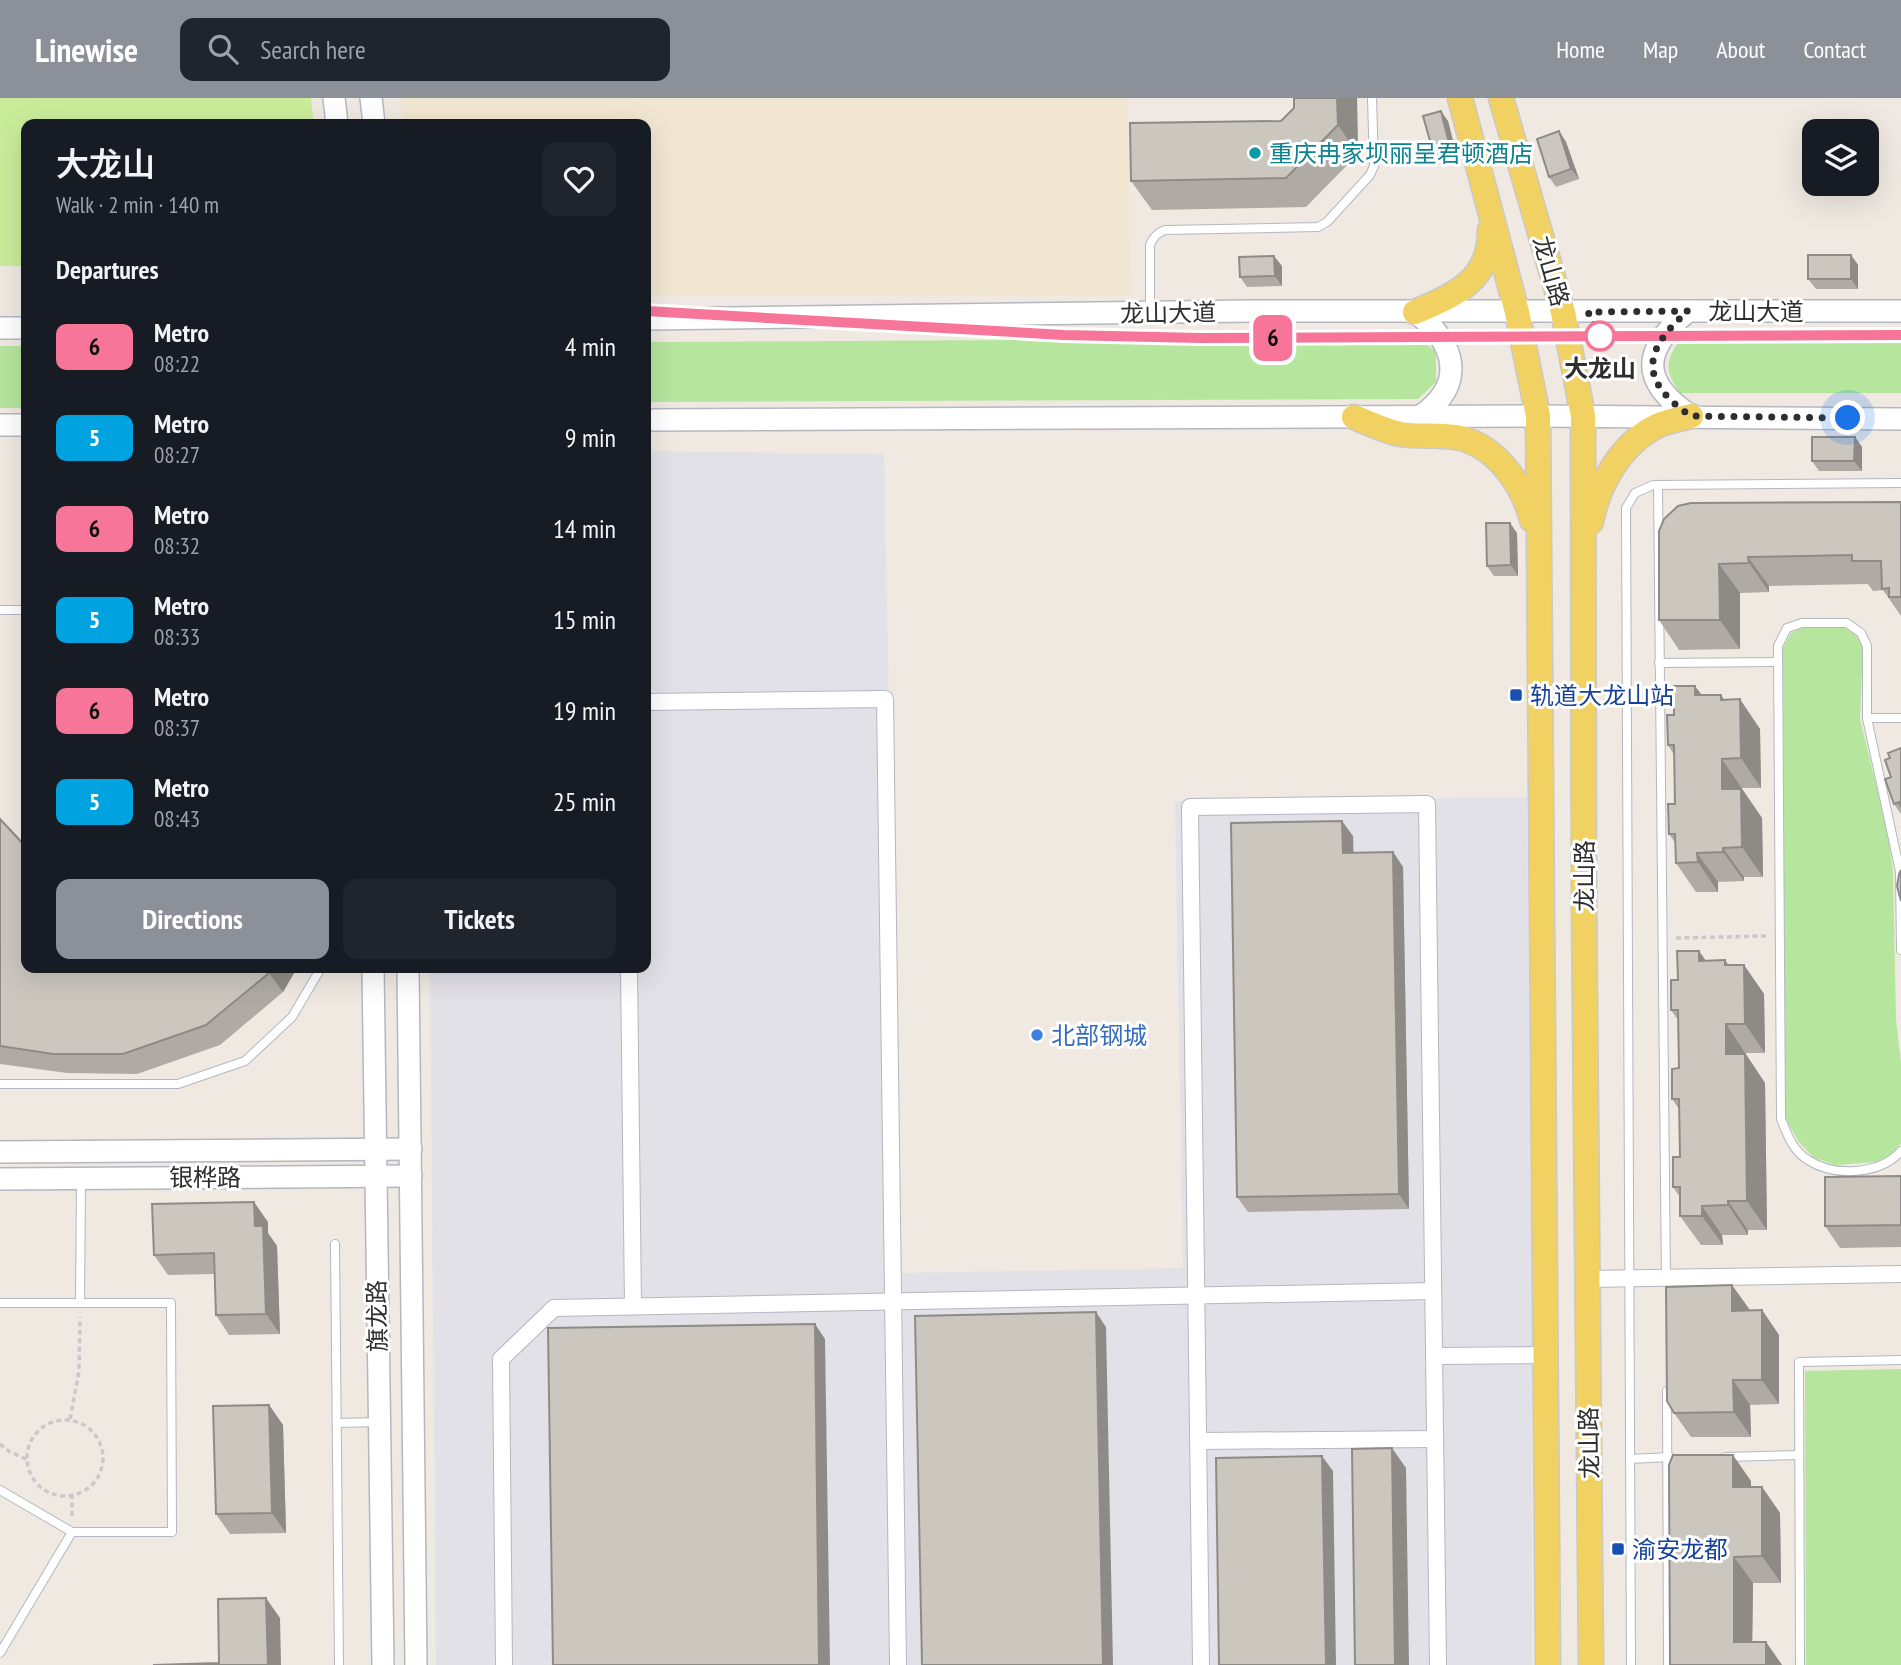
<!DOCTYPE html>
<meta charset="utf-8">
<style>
body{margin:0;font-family:"PT Sans Narrow","Noto Sans SC",sans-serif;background:#20242c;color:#f1f3f6;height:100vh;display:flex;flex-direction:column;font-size:26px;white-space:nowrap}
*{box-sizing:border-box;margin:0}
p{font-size:23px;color:#9ea1a6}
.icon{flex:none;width:38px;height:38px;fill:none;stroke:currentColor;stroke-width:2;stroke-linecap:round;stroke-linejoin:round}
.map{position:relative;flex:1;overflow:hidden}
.drawer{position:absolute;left:21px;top:21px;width:630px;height:854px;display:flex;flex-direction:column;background:#171b24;border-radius:14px;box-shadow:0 7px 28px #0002}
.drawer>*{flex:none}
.badge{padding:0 14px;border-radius:10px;font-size:24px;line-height:46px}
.tools{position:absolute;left:1802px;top:21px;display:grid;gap:14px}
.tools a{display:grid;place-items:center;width:77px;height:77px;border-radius:14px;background:#171b24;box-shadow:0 7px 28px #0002;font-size:35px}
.you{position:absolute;width:35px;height:35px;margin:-18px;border:5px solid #fff;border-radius:50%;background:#1a73e8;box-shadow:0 0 0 10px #1a73e833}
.map>.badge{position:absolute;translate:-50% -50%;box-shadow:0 0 0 4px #fff}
h2{padding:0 35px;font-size:26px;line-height:63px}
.round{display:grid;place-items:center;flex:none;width:74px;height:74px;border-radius:14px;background:#20242c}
.headline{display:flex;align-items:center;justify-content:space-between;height:119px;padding:0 35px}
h1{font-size:33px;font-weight:600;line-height:52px}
.action{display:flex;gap:14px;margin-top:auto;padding:14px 35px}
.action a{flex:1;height:80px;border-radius:14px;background:#8c9099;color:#fff;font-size:28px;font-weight:600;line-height:80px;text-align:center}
.action a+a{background:#20242c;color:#f1f3f6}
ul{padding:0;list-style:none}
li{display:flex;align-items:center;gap:21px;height:91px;padding:0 35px}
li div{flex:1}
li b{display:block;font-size:26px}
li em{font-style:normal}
li .badge{min-width:77px;font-weight:700;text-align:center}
header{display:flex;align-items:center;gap:42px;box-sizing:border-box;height:98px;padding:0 35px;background:#8c9099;color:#fff}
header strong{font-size:33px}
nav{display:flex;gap:38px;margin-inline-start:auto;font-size:24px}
.search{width:490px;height:63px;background:#20242c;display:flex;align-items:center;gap:18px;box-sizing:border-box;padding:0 24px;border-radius:14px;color:#9ea1a6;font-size:26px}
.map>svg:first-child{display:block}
.industrial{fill:#e3e1e8}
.education{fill:#f0e6d1}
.green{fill:#b6e59e}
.pitch{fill:#c9ec9a}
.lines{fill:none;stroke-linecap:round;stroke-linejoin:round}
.lane-casing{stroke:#b4b7c1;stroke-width:10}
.street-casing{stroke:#b4b7c1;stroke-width:18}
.secondary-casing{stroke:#b4b7c1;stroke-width:24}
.primary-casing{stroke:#c9c9c9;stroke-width:27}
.path{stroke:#c9c9c9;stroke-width:3.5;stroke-dasharray:5 3.5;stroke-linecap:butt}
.lane{stroke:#fff;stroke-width:8}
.street{stroke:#fff;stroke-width:16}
.secondary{stroke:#fff;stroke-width:21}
.primary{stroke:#f2d163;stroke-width:24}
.wall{fill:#afaba4}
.shaded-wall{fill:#8e8b86}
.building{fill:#cbc7bf;stroke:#8e8b86;stroke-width:2}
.line-casing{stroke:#fff;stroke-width:16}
.line{stroke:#f67599;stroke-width:10}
.walk{stroke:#2e2e2e;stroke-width:7;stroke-dasharray:0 12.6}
.culture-dot{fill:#0f9aa8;stroke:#fff;stroke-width:2.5}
.stop-dot{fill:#fff;stroke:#f67599;stroke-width:3.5}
.transit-dot{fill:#1a4fb4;stroke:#fff;stroke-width:2.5}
.shop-dot{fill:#3f7fe0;stroke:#fff;stroke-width:2.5}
.labels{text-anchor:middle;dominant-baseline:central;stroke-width:6;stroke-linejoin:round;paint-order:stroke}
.culture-label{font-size:24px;fill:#0d838f;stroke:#fff;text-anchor:start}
.street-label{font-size:24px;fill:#2e2e2e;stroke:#fff}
.stop-label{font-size:24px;font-weight:bold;fill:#2e2e2e;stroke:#fff}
.transit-label{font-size:24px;fill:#164399;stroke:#fff;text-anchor:start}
.shop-label{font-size:24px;fill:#366cbe;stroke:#fff;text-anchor:start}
</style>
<header>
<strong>Linewise</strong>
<div class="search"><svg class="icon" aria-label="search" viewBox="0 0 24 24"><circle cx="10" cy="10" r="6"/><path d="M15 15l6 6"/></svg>Search here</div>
<nav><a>Home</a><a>Map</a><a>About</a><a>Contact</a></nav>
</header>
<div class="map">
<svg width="1901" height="1567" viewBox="0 0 1901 1567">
<rect width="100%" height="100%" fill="#efe9e1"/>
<polygon class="industrial" points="646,353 884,356 900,1175 1183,1170 1175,703 1527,699 1532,1203 1532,1567 436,1567 430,870 646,870"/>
<polygon class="education" points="400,0 1128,0 1130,198 646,198 646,26 403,26"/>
<g class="green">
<path d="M 1901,239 L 1901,295 L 1680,295 C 1664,272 1665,263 1681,240 Z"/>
<polygon points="1417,240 1436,253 1436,284 1418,301 646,304 646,244"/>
<rect x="0" y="248" width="26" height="62"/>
<polygon points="1802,530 1845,530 1857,537 1863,550 1860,621 1888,735 1893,775 1896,922 1901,965 1901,1045 1892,1057 1876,1064 1835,1067 1813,1059 1799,1044 1785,1020 1783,550 1791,535"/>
<polygon points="1901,1271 1901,1567 1806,1567 1805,1273"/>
</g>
<polygon class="pitch" points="0,0 311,0 314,26 26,26 26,168 0,168"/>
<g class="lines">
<defs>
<g id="lane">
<path d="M 1150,212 L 1150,147 C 1153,139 1157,135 1165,132 L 1318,129 L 1327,124 L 1370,77 L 1374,68 L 1372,0"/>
<polyline points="1658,387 1666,1183"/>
<polyline points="0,512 26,512"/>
<polyline points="1659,565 1777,564"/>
<polyline points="1867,620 1901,620"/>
<path d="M 1901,852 L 1900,774 L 1867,620 L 1867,548 L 1861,535 L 1847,525 L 1802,525 L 1787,530 L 1778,548 L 1781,1021 C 1787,1036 1793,1053 1808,1062 C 1834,1079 1880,1077 1901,1053"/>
<polyline points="0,986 178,986 245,963 292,919 321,870"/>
<polyline points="335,1146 339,1567"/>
<polyline points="0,1205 171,1205 172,1434 72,1434 0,1392"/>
<polyline points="80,1205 81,1083"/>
<polyline points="1667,1293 1668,1567"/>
<polyline points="337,1325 378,1324"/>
<polyline points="1725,1359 1799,1357"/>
<polyline points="1630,1361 1670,1359"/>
<polyline points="0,1555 72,1434"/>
<polyline points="1631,1567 1626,410 1635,395 1653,387 1901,385"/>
<polyline points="1800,1567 1799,1264 1901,1262"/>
</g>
<g id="street">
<polyline points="646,604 885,601 898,1567"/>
<polyline points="629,870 633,1208"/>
<polyline points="1587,1181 1901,1176"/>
<polyline points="1434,1258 1545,1257"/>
<polyline points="1198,1343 1434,1341"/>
<polyline points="504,1567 501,1261 554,1210 1433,1193"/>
<polyline points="1201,1567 1190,709 1427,706 1438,1567"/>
</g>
<g id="secondary">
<polyline points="334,0 337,26"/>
<polyline points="371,0 374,26"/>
<path d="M 1688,213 C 1642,252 1639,283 1691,318"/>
<path d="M 1415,214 C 1457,246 1467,287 1419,319"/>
<polyline points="646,221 1249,213 1901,213"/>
<polyline points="0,230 26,230"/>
<polyline points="646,322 1538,318 1901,321"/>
<polyline points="0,327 26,327"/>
<polyline points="373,870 383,1567"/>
<polyline points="408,870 416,1567"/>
<polyline points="0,1054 411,1051"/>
<polyline points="0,1081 411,1078"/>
</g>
<g id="primary">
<polyline points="1460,0 1517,214 1538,318 1548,1567"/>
<polyline points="1501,0 1563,214 1583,318 1584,801 1591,1567"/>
<path d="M 1415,214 C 1455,197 1491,182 1490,132"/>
<path d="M 1354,319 C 1369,325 1385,333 1400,336 C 1420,339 1441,336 1460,340 C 1497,349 1523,387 1532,422"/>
<path d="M 1591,424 C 1598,386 1622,344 1659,327 C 1668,323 1680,321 1691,318"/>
</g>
</defs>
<use href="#lane" class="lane-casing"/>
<use href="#street" class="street-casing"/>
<use href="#secondary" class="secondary-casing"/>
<use href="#primary" class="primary-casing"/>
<g class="path">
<polyline points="1676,840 1767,838"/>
<polyline points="70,1321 79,1273 80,1219"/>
<circle cx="65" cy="1360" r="38"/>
<polyline points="0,1346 10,1354 26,1361"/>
<polyline points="72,1418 72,1399"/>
</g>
<use href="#lane" class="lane"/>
<use href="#street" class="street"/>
<use href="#secondary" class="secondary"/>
<use href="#primary" class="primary"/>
</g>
<g class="wall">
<polygon points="1357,0 1358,56 1306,109 1152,112 1131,83 1281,23"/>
<polygon points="1448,23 1458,63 1441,67 1434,57"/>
<polygon points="1559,33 1566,44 1579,81 1556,89 1549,79"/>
<polygon points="1851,157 1858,167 1858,191 1816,191 1808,181"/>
<polygon points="1282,168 1282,188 1247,189 1240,179"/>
<polygon points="1855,339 1862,349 1862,373 1819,373 1812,363"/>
<polygon points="1901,404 1901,518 1883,492 1873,493 1868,486 1769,488 1769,494 1740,495 1740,551 1679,552 1659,522 1659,433"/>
<polygon points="1517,435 1518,478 1494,478 1487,468"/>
<polygon points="1695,588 1702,597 1724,602 1760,631 1761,690 1742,690 1742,692 1762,720 1763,779 1744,779 1744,783 1718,784 1718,794 1696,794 1676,765 1676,746 1669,736 1675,706 1674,657 1668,647 1674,617"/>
<polygon points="1901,650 1901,716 1894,706 1890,660"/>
<polygon points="0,721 26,870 297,870 283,894 220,947 137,976 67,975 0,966"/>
<polygon points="1353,738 1353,754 1393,754 1403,769 1409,1111 1248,1114 1237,1099"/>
<polygon points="1699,853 1706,863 1725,862 1728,867 1744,867 1764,896 1765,955 1746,955 1746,957 1765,985 1767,1132 1748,1132 1748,1137 1722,1137 1723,1147 1701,1147 1680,1118 1680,1099 1673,1089 1680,1059 1679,1011 1672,1001 1679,970 1678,922 1671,912 1678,882"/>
<polygon points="1901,1078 1901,1149 1840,1150 1825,1128"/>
<polygon points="268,1124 268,1135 277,1148 280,1236 229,1237 216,1217 214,1176 168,1177 154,1157"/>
<polygon points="1750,1212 1762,1212 1779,1237 1779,1306 1750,1307 1751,1339 1691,1339 1674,1315"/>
<polygon points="269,1307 283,1327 286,1435 230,1436 216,1416"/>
<polygon points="1751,1383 1751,1389 1762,1389 1780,1415 1781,1485 1753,1485 1752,1544 1766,1544 1782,1567 1670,1567"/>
</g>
<g class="shaded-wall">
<polygon points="1337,0 1357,0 1358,56 1338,27"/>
<polygon points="1441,13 1448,23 1458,63 1451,53"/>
<polygon points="1559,33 1566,44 1579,81 1571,71"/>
<polygon points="1851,157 1858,167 1858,191 1851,181"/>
<polygon points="1274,158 1282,168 1282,188 1275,178"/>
<polygon points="1855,339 1862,349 1862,373 1854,363"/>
<polygon points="1510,425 1517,435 1518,478 1511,467"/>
<polygon points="1748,459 1769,488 1769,494 1749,465"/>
<polygon points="1719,466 1740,495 1740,551 1720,522"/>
<polygon points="1695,588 1715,617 1695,597"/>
<polygon points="1721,597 1740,625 1740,601 1760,631 1761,690 1741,660 1721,602"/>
<polygon points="1722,661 1762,720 1763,779 1742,749 1722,691"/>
<polygon points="1342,723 1353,738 1354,770 1343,755"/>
<polygon points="1723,750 1744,779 1744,783 1723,754"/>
<polygon points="1393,754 1403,769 1409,1111 1399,1096"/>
<polygon points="1697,755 1718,784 1718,794 1698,764"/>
<polygon points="1699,853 1719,882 1699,863"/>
<polygon points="1725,862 1744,890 1744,867 1764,896 1765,955 1745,926 1725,867"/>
<polygon points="272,870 297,870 283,894 269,875"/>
<polygon points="1726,926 1765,985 1767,1132 1747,1103 1726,956"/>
<polygon points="1728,1103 1748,1132 1748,1137 1728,1107"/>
<polygon points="254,1104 268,1124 268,1135 277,1148 280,1236 266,1216 255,1128"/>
<polygon points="1702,1108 1722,1137 1723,1147 1702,1118"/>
<polygon points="1732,1187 1750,1212 1732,1213"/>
<polygon points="1762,1212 1779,1237 1779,1306 1762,1282"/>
<polygon points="1096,1214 1106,1229 1113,1567 1103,1567"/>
<polygon points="815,1226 825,1241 830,1567 819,1567"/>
<polygon points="1733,1282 1750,1307 1751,1339 1734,1314"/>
<polygon points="269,1307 283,1327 286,1435 272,1415"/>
<polygon points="1392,1350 1406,1370 1409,1567 1395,1567"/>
<polygon points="1733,1357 1751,1383 1751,1415 1733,1389"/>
<polygon points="1322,1358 1333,1373 1336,1567 1326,1567"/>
<polygon points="1762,1389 1780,1415 1781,1485 1762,1458"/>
<polygon points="1734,1459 1753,1485 1752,1567 1734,1544"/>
<polygon points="266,1500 280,1520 281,1567 268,1567"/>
<polygon points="1766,1544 1782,1567 1766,1567"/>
</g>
<g class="building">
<polygon points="1294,0 1337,0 1338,27 1286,80 1131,83 1130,25 1281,23 1294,10"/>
<polygon points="1441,13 1451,53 1434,57 1423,18"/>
<polygon points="1559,33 1571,71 1549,79 1537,41"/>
<rect x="1808" y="157" width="43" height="24"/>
<polygon points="1274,158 1275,178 1240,179 1239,159"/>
<polygon points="1812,339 1855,339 1854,363 1812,363"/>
<polygon points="1901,404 1901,499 1889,499 1889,490 1882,491 1881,463 1852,463 1852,457 1748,459 1749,465 1719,466 1720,522 1659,522 1659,433 1664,421 1678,408 1691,405"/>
<polygon points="1486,425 1510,425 1511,467 1487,468"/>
<polygon points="1674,588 1695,588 1695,597 1721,597 1721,602 1740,601 1741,660 1722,661 1722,691 1741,691 1742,749 1723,750 1723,754 1697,755 1698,764 1676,765 1675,736 1669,736 1668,706 1675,706 1674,647 1668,647 1667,617 1674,617"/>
<polygon points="1901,650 1901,709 1899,704 1894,706 1885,681 1891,679 1885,662 1890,660 1888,655"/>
<polygon points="0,721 26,749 26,870 272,870 269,875 206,927 123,956 53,956 0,948"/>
<polygon points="1342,723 1343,755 1393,754 1399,1096 1237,1099 1231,725"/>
<polygon points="1901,772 1901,803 1897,788 1899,776"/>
<polygon points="1677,853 1699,853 1699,863 1725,862 1725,867 1744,867 1745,926 1726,926 1726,956 1745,956 1747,1103 1728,1103 1728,1107 1702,1108 1702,1118 1680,1118 1680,1089 1673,1089 1673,1059 1680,1059 1679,1001 1672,1001 1672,971 1679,970 1678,912 1671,912 1671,882 1678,882"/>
<polygon points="1901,1078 1901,1127 1825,1128 1825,1079"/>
<polygon points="254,1104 255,1128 263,1128 266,1216 216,1217 214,1155 154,1157 152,1106"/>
<polygon points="1732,1187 1732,1213 1762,1212 1762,1282 1733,1282 1734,1314 1674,1315 1667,1303 1666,1189"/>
<polygon points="1096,1214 1103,1567 922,1567 915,1218"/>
<polygon points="815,1226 819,1567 553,1567 548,1230"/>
<polygon points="269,1307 272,1415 216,1416 213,1308"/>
<polygon points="1392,1350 1395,1567 1355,1567 1352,1351"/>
<polygon points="1673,1357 1733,1357 1733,1389 1762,1389 1762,1458 1734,1459 1734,1544 1766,1544 1766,1567 1670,1567 1669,1367"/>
<polygon points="1322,1358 1326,1567 1219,1567 1216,1360"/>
<polygon points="266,1500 268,1567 153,1567 219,1565 218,1501"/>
</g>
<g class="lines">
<defs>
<polyline id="line" points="646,213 1064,237 1200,240 1901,237"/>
</defs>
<use href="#line" class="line-casing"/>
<use href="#line" class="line"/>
<path class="walk" d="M 1600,238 L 1588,214 L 1688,213 C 1642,253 1639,283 1691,318 L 1848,320"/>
</g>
<circle class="culture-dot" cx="1255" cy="55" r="7"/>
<circle class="stop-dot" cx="1600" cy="238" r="14"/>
<g class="transit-dot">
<rect x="1509" y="590" width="14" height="14" rx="3.5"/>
<rect x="1611" y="1444" width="14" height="14" rx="3.5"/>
</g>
<circle class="shop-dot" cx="1037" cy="937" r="7"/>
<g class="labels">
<g class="culture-label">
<text x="1269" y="55">重庆冉家坝丽呈君顿酒店</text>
</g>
<g class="street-label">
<text transform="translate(1551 173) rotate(74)">龙山路</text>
<text x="1756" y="213">龙山大道</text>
<text transform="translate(1168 215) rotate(-1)">龙山大道</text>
<text transform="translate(1584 778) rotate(-90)">龙山路</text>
<text x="205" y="1079">银桦路</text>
<text transform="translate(377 1218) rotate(-91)">旗龙路</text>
<text transform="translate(1589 1345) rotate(-91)">龙山路</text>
</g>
<g class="stop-label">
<text x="1600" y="270">大龙山</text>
</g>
<g class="transit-label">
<text x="1530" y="597">轨道大龙山站</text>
<text x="1632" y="1451">渝安龙都</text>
</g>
<g class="shop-label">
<text x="1051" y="937">北部钢城</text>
</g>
</g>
</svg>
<div class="tools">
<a><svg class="icon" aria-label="layers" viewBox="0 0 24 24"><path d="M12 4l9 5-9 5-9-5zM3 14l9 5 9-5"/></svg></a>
</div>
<div class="you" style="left:1848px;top:320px"></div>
<b class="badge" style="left:1273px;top:240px;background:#f67599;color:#111">6</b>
<section class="drawer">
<div class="headline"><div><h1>大龙山</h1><p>Walk · 2 min · 140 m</p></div><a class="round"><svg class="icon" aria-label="heart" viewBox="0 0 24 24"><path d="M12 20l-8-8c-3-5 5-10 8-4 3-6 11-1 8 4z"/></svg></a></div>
<h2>Departures</h2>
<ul>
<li><span class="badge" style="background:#f67599;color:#111">6</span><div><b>Metro</b><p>08:22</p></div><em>4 min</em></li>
<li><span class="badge" style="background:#00a3e0;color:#fff">5</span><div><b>Metro</b><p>08:27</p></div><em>9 min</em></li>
<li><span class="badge" style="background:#f67599;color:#111">6</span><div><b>Metro</b><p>08:32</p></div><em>14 min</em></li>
<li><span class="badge" style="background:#00a3e0;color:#fff">5</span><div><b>Metro</b><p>08:33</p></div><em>15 min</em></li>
<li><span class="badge" style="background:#f67599;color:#111">6</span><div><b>Metro</b><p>08:37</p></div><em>19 min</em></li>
<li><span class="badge" style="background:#00a3e0;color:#fff">5</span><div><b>Metro</b><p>08:43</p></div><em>25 min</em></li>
</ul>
<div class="action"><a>Directions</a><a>Tickets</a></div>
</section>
</div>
